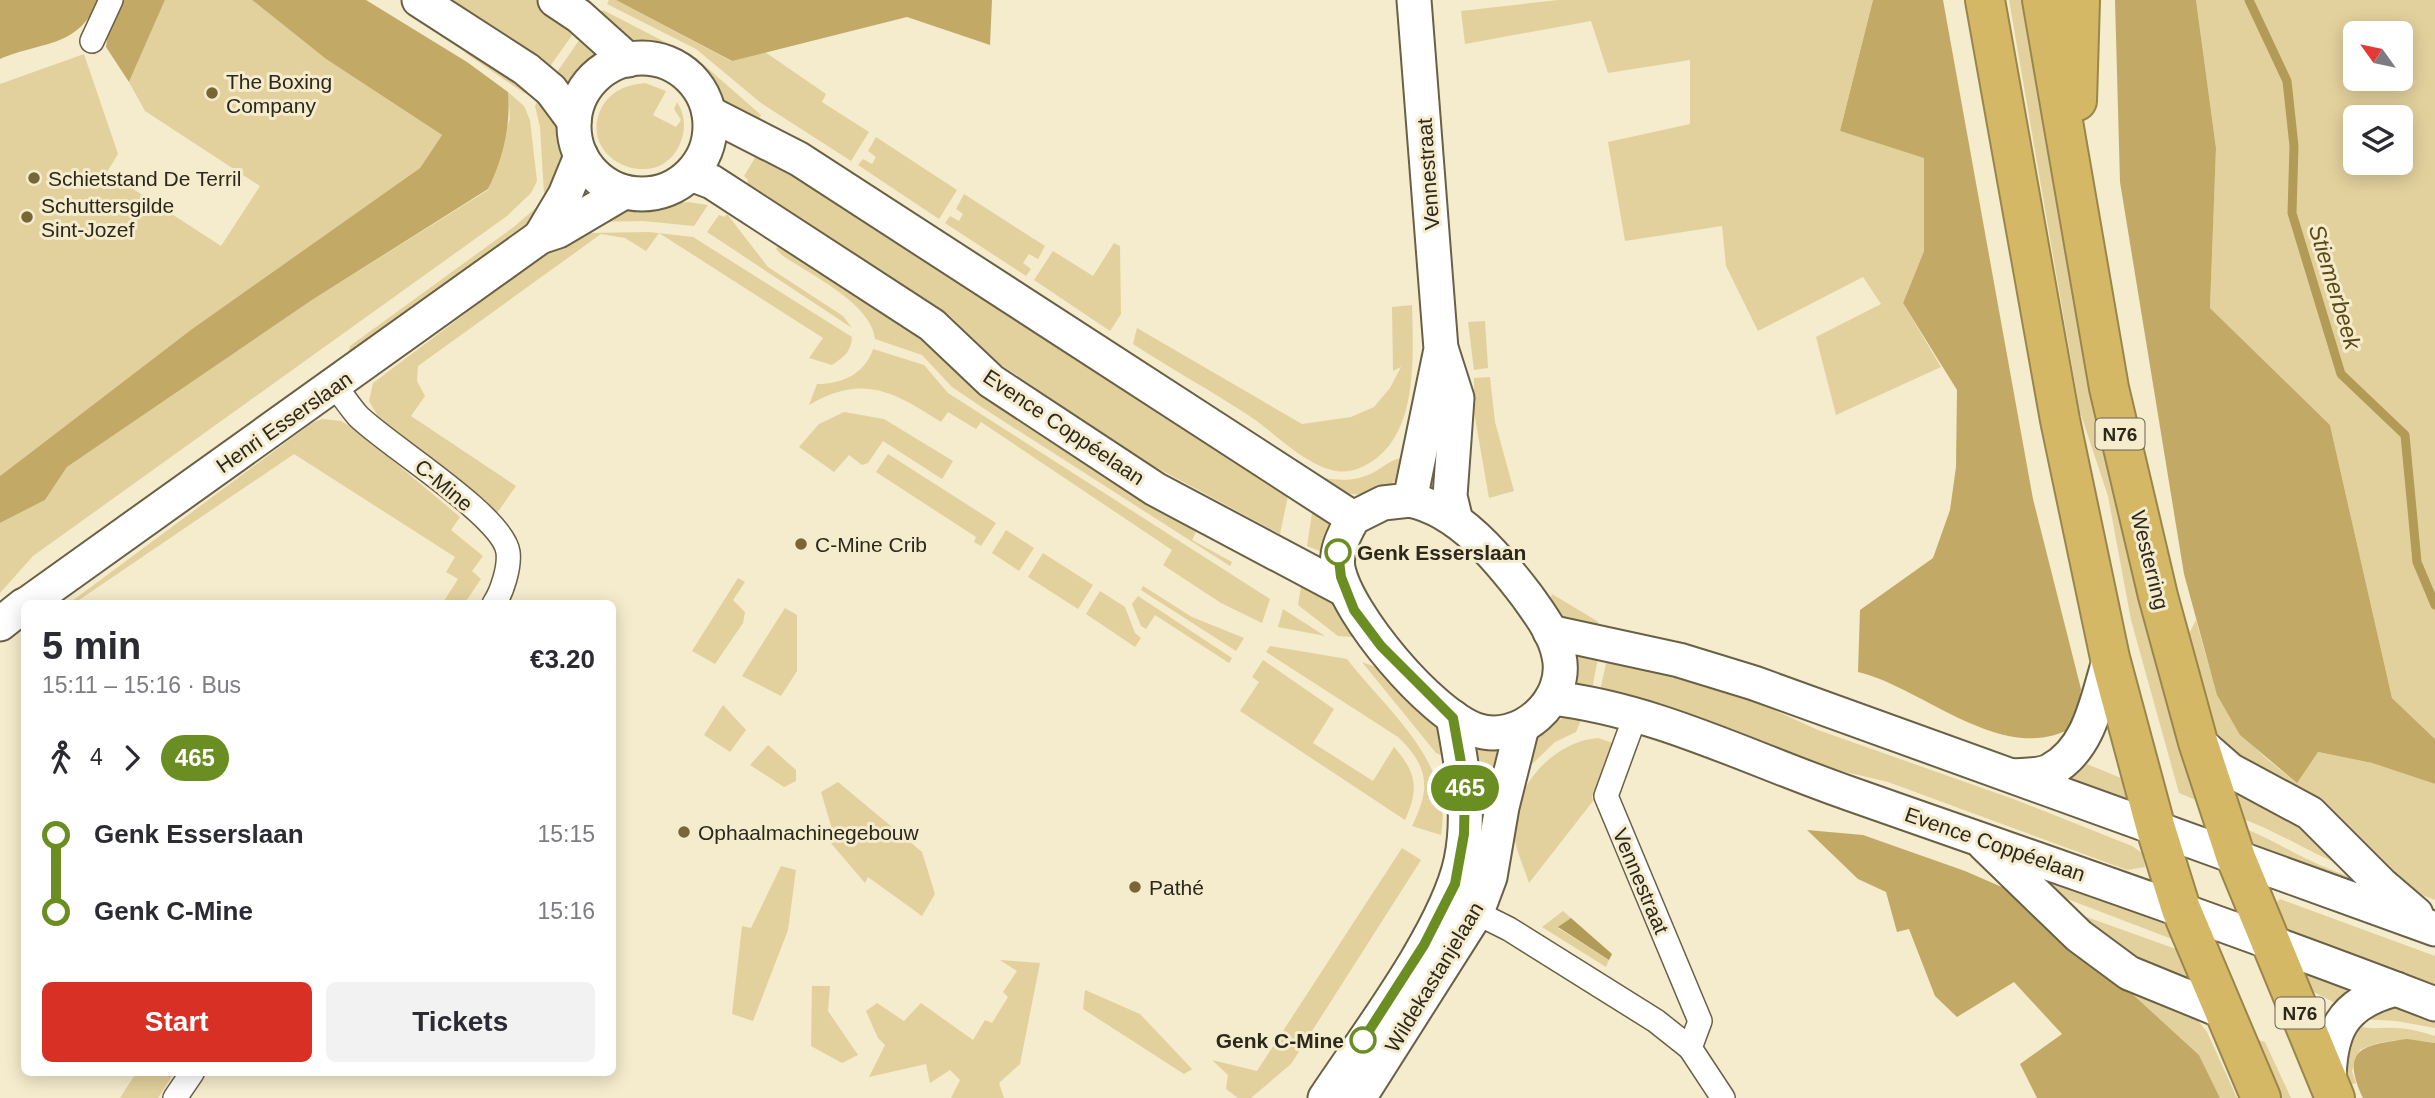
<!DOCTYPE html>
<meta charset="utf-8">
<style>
body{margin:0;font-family:Helvetica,sans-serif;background:#f2f2f3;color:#2b2b33;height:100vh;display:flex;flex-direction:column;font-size:26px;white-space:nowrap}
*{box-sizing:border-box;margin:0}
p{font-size:23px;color:#7c7c81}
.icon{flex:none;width:38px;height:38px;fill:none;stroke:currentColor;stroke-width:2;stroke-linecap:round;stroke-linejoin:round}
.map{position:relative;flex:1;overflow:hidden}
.sheet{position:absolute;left:21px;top:600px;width:595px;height:476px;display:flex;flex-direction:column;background:#fff;border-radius:10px;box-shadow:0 4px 18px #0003}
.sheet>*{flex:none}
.badge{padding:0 14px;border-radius:23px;font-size:24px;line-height:46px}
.needle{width:46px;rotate:303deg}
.tools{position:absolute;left:2343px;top:21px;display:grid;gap:14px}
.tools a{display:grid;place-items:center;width:70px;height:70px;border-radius:10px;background:#fff;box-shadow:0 4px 18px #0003;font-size:35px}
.map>.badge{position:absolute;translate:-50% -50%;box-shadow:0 0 0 4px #fff}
.legs{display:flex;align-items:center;gap:10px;height:77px;padding:0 21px;font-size:23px}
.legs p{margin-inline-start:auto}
.head{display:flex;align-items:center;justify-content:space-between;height:119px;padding:0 21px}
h1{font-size:38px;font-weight:700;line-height:52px}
.action{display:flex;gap:14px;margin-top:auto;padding:14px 21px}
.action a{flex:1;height:80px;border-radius:10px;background:#d93025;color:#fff;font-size:28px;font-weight:700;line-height:80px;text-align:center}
.action a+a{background:#f2f2f3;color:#2b2b33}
ul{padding:0 21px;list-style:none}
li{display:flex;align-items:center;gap:24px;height:77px;font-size:26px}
li i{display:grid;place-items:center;width:10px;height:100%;margin:0 9px;background:currentColor}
li i::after{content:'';width:18px;height:18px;margin:-9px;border:5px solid;border-radius:50%;background:#fff}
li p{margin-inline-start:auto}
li:first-child i{background:linear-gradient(#0000 50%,currentColor 0)}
li:last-child i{background:linear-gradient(currentColor 50%,#0000 0)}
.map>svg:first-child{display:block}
.green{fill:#e3d19d;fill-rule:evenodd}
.forest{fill:#c2aa66}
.water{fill:#b29b57}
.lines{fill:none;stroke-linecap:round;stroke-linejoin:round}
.stream{stroke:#b29b57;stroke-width:9}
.street-casing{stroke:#696046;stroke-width:26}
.secondary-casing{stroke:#696046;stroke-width:37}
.highway-casing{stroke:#99864b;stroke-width:42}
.street{stroke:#fff;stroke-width:23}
.secondary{stroke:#fff;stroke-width:33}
.highway{stroke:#d4b865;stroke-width:38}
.line-1-casing{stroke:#fff;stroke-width:16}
.line-1{stroke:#6b8e23;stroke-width:10}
.poi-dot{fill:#786735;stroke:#f5ebcd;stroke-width:2.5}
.stop-1-dot{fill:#fff;stroke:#6b8e23;stroke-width:3.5}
.labels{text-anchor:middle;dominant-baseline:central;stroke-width:6;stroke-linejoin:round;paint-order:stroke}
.shield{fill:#f5ebcd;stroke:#686251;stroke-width:2}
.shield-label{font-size:19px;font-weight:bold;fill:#2c281c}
.poi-label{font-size:21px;fill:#2c281c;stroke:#f5ebcd;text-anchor:start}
.street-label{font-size:21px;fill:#2c281c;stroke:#f5ebcd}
.stop-label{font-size:21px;font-weight:bold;fill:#2c281c;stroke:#f5ebcd;text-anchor:start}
.water-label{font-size:23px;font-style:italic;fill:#5a4914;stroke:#f5ebcd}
</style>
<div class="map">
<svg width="2435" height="1098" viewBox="0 0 2435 1098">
<rect width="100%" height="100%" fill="#f5ebcd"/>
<g class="green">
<polygon points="165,0 252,0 326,59 442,135 420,168 192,329 0,476 0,84 84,54 118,154 107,172 221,246 260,186 145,111 129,82"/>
<polygon points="440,0 538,0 575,31 546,72"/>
<polygon points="609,0 616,0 731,61 765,52 826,94 822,102 869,132 851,161 761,103 696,49 607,4"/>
<polygon points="1558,0 1873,0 1840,131 1924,157 1924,251 1903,303 1941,367 1836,415 1816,337 1881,304 1863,277 1758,331 1726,266 1722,226 1625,241 1608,142 1690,124 1690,60 1608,73 1591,21 1465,44 1461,11"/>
<polygon points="2009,0 2025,0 2139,600 2198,801 2179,793 2131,620 2108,496 2080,412"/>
<path d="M 2196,0 L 2435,0 L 2435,739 L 2392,698 L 2330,425 L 2210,308 L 2216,148 ZM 2356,33 L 2401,33 L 2401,79 L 2356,79 ZM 2356,117 L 2401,117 L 2401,163 L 2356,163 Z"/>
<polygon points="603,10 696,58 761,115 755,128 729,109 692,64 675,53 622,37 595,18"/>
<polygon points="582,36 599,57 584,69 567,96 553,78"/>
<polygon points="464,52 503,65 530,94 524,93"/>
<path d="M 645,83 L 666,91 L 653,115 L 676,127 L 681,120 L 674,109 L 677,102 C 684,113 686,126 682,138 C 664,198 576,162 601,109 C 610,91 626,85 645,83 Z"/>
<polygon points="508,92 524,106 530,120 537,181 531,193 507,216 33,556 0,593 0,523 45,500 67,467 312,300 488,190 510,118"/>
<path d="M 541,94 C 569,142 566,148 551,200 L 544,194 L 540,127 L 535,106 Z"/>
<polygon points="876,137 957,190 939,219 858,165 863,159 872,164 876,157 868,151"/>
<polygon points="758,153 1289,491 1280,534 1146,462 1000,364 949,315 747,184 748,180 744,176"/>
<polygon points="964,194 1045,246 1038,259 1029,254 1023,263 1031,269 1026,276 945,223 950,216 959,221 963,214 956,209"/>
<polygon points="688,202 708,205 694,226 643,221 590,222 623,208"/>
<polygon points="540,204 528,227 348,356 350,346 515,226"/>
<polygon points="727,214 768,267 843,316 852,328 707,232 719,215 724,217"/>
<path d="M 578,229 L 587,233 L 649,232 L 693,237 L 852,337 C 851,352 844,357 832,365 L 809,358 L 823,338 L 659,233 L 646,251 L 625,238 L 601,234 L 418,366 L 417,381 L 425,396 L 411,416 L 516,486 L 497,513 L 380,420 L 369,401 L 373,383 Z"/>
<polygon points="1114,243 1120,246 1121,314 1110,331 1034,280 1053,251 1093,276"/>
<path d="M 779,245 L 925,341 L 983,395 L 1196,532 L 1192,540 L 1232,562 L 1230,566 L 983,408 L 952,387 L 922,355 L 875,339 C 872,304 811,275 783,256 L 776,249 Z"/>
<path d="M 1412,305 C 1413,354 1419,432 1371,462 C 1360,469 1349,473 1336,471 C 1305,465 1276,434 1251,417 C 1212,391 1171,369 1133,344 L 1137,328 L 1302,424 L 1351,417 L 1374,407 L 1390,388 L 1401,367 L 1393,371 L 1392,307 Z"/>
<polygon points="1485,321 1488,368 1474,370 1468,322"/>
<path d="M 873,349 L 924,365 L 948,393 L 1270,599 L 1262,623 L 1221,603 L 1163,565 L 1172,550 L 981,422 L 976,429 L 948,412 L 941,422 C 895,392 862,373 809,405 L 817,384 C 842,384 865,374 873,349 Z"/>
<polygon points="1490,377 1495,422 1514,491 1489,498 1474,412 1474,378"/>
<polygon points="844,412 884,419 953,461 942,479 883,441 868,463 862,465 849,455 834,472 799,447 819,424"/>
<polygon points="322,419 341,421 355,429 460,517 451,530 483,556 472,571 481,579 464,604 442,604 458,579 446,572 455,557 294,454 73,604 68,604 312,423"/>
<polygon points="888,454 996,523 981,546 974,542 976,537 876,472"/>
<path d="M 1401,458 L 1412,461 C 1387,499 1357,502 1318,483 L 1324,478 C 1343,481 1359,481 1376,471 C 1385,466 1390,460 1401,458 Z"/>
<polygon points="1313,507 1334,521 1322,552 1307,546"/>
<polygon points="1006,530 1034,548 1019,571 992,553"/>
<polygon points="1043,553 1093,585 1078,609 1028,577"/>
<polygon points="738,578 745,582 733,600 745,612 743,623 715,664 692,651"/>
<polygon points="1302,580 1339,607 1364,638 1338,636 1298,605"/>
<polygon points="1143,586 1192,617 1244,638 1236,651 1141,590"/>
<polygon points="1100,591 1125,607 1135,633 1141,638 1135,647 1086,614"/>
<polygon points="1552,594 1597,621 1601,627 1562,619 1549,603"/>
<polygon points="1138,596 1232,658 1229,663 1155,615 1146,629 1141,626 1132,604"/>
<polygon points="785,608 797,615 797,671 781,696 742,676"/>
<polygon points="1283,609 1325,636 1278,627"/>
<path d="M 2196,620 C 2219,703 2224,728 2296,782 L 2317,752 L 2372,763 L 2435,784 L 2435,900 L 2398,886 L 2218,742 L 2186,640 Z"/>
<path d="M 1270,646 L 1347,659 C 1387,711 1454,762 1441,835 L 1412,826 C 1431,788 1429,767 1398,737 L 1266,652 Z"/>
<polygon points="1574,651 1599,653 1592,689 1578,684"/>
<polygon points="1608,654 1733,691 1818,730 2016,800 2132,846 2142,853 2145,867 2127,870 1888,782 1795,760 1600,691"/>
<path d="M 1263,660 L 1334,709 L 1313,743 L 1373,781 L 1394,747 C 1417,773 1419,789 1405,820 L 1240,711 L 1259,682 L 1252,677 Z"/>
<polygon points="1362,662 1381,669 1438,718 1451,760 1436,753"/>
<polygon points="723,705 746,730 730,752 704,735"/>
<path d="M 1584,713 L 1576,732 L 1555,742 L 1529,767 C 1532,732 1549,719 1584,713 Z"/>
<path d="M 1598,738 L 1613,743 L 1592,797 L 1593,801 L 1529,883 C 1524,867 1514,847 1514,831 C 1513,785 1555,741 1598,738 Z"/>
<polygon points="1467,739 1501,744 1501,767 1469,765"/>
<polygon points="768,745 796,770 796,781 784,787 750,765"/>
<polygon points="2082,762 2121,778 2128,803 2061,779"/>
<polygon points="1470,773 1498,774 1489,843 1473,841"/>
<polygon points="838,782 922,852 935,894 922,916 868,877 865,883 830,842 834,836 821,792"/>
<path d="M 2238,792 L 2288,812 L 2351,869 C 2313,855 2281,833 2243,819 L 2234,795 Z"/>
<path d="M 2246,829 C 2273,840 2296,855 2322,866 C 2340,874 2358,878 2372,891 L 2256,855 Z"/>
<polygon points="1402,848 1421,860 1291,1064 1251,1098 1238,1098 1226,1089 1228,1075 1212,1060 1257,1071"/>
<polygon points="781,866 796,870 788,930 753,1021 732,1014 742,926 751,928"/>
<polygon points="2033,872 2161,918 2172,939 2049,892"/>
<polygon points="2280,899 2435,956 2435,995 2286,935 2275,904"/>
<polygon points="1563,911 1571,918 1558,928 1609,960 1606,967 1542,927"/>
<polygon points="2070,911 2176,949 2189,980 2138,966"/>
<polygon points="1000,960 1040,963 1020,1064 999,1083 1004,1098 951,1098 960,1080 950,1070 930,1083 926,1064 869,1077 885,1045 878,1038 866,1011 877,1003 904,1021 921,1003 973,1040 985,1020 992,1023 1008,997 1003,992 1017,971"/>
<polygon points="2109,972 2195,1017 2207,1032 2237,1098 2220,1098 2199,1055"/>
<polygon points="2306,972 2356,991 2341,1006 2306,988 2303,975"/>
<polygon points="812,986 830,986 828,1011 858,1055 842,1063 811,1046"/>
<polygon points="1085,990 1140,1014 1192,1069 1184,1074 1083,1009"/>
<polygon points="2403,1008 2435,1018 2435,1028 2396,1021 2361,1019 2387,1009"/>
<path d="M 2355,1024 C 2369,1031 2380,1027 2395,1028 C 2408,1028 2422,1032 2435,1036 L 2435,1043 C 2409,1039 2384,1038 2360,1050 L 2352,1071 L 2356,1083 L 2350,1085 L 2343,1073 Z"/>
<polygon points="2249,1037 2265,1042 2291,1098 2278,1098"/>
<polygon points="136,1073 174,1073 158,1098 120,1098"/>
</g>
<g class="forest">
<path d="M 0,0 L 99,0 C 76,49 45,40 0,59 Z"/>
<polygon points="119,0 165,0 129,82 106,47 110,19"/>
<path d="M 252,0 L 366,0 L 467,62 L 508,92 C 511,125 503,159 488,189 L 312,300 L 67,467 L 45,500 L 0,523 L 0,476 L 192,329 L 420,168 L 442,135 L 326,59 Z"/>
<polygon points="616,0 992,0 990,45 907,17 732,61"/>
<path d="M 1873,0 L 1943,0 L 2033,499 L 2081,689 L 2075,726 C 2005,769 1923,687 1858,672 L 1860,610 L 1933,558 L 1950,510 L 1956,467 L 1957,390 L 1903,303 L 1924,251 L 1924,158 L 1840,131 Z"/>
<polygon points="2115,0 2196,0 2216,148 2210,308 2330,425 2392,698 2435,739 2435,784 2372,763 2318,752 2297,783 2240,735 2217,695 2184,574 2120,182"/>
<polygon points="1807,830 1863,835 1965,871 2011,891 2089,954 2199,1055 2220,1098 2037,1098 2020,1064 2062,1034 2014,982 1957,1017 1935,996 1909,929 1897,932 1886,892 1858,879"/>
<path d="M 2407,1039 L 2435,1043 L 2435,1098 L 2363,1098 C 2340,1048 2363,1045 2407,1039 Z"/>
</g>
<polygon class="water" points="1571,918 1612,954 1609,960 1558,927"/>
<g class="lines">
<polyline class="stream" points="2249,0 2287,81 2294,146 2292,213 2341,374 2405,435 2417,562 2435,605"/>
<defs>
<g id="street">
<polyline points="92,41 111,0"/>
<path d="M 335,386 C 343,396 350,407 358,416 C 387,445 503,516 508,552 C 510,567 502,592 494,604"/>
<polyline points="1636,714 1606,796 1700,1021 1690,1048"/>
<polyline points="1463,906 1509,929 1656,1021 1690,1048 1723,1098"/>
<polyline points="175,1098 192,1073"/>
</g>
<g id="secondary">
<polyline points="419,0 526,69 551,90 574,121"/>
<polyline points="555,0 579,16 628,60"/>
<circle cx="642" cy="126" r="68"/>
<polyline points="709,113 799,159 1353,518"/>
<polyline points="691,174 712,182 932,325 991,381 1155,489 1345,590"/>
<polyline points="540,237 565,195 581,156"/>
<polyline points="1442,351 1457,398 1450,496 1456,521"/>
<path d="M 1410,500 C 1459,510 1498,558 1527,596 C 1540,614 1555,634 1559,656 C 1569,701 1519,745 1476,730 C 1431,714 1347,615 1338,568 C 1335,550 1345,533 1353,518 L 1383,503 Z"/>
<polyline points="1410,500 1441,349 1414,0"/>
<polyline points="27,604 540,237 558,231 624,192"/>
<polyline points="0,624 24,605"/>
<polyline points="1550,632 1679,660 1754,683 2435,929"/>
<path d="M 1552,698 C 1656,710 1750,759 1848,793 C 2044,862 2241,929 2435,1004"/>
<polyline points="2198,742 2230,770 2310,813 2381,884 2416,914"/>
<path d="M 2013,776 C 2024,775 2041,776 2051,770 C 2091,748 2097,698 2110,658"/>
<polyline points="1984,844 2079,936 2129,973 2222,1011"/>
<path d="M 2329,1085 C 2329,1032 2341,1003 2396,989"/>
<path d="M 1325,1098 C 1366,1036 1446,931 1461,861 C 1471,813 1462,765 1453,717"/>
<polyline points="1359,1098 1477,912 1490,877 1502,807 1522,727"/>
</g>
<g id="highway">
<polyline points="1985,0 2060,420 2110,658 2156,829 2181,909 2261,1098"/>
<polyline points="2042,0 2109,388 2158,596 2198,742 2236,858 2335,1098"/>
<polyline points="2077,101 2080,0"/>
</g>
</defs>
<use href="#street" class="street-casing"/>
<use href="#secondary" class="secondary-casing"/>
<use href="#highway" class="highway-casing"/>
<use href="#street" class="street"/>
<use href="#secondary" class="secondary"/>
<use href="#highway" class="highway"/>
</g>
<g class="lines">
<defs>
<polyline id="line-1" points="1338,552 1341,577 1354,610 1381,646 1453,718 1465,785 1464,834 1455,884 1424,945 1363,1040"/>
</defs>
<use href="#line-1" class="line-1-casing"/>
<use href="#line-1" class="line-1"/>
</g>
<g class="poi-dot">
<circle cx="212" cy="93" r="7"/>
<circle cx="34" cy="178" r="7"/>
<circle cx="27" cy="217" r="7"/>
<circle cx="801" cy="544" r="7"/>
<circle cx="684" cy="832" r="7"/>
<circle cx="1135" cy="887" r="7"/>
</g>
<g class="stop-1-dot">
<circle cx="1338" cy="552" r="12"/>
<circle cx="1363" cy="1040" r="12"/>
</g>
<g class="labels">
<g class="shield">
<rect x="2095.5" y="418.5" width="49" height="31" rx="5"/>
<rect x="2275.5" y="997.5" width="49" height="31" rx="5"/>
</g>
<g class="shield-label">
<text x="2120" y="434">N76</text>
<text x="2300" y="1013">N76</text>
</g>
<g class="poi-label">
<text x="226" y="81">The Boxing<tspan x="226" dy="24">Company</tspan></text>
<text x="48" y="178">Schietstand De Terril</text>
<text x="41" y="205">Schuttersgilde<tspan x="41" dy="24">Sint-Jozef</tspan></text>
<text x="815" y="544">C-Mine Crib</text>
<text x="698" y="832">Ophaalmachinegebouw</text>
<text x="1149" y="887">Pathé</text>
</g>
<g class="street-label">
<text transform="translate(1428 174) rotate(-94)">Vennestraat</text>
<text transform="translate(284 422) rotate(-35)">Henri Esserslaan</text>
<text transform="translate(1064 427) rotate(34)">Evence Coppéelaan</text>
<text transform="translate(444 485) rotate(40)">C-Mine</text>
<text transform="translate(2150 560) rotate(76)">Westerring</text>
<text transform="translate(1995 844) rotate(19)">Evence Coppéelaan</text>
<text transform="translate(1641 881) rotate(67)">Vennestraat</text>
<text transform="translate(1434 977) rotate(-59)">Wildekastanjelaan</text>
</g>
<g class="stop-label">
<text x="1357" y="552">Genk Esserslaan</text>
<text x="1344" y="1040" text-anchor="end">Genk C-Mine</text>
</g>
<g class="water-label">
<text transform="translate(2335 287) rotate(73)">Stiemerbeek</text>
</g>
</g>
</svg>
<div class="tools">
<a><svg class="needle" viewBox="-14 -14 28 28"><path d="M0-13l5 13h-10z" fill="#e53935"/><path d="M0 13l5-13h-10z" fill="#7c7c81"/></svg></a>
<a><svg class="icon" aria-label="layers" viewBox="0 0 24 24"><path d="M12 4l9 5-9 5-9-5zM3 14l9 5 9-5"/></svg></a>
</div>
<b class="badge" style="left:1465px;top:788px;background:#6b8e23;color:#fff">465</b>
<section class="sheet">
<div class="head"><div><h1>5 min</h1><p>15:11 – 15:16 · Bus</p></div><b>€3.20</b></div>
<div class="legs"><svg class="icon" aria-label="walk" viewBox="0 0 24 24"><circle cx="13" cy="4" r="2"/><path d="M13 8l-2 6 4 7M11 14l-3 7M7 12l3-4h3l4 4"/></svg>4<svg class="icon" aria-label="forward" viewBox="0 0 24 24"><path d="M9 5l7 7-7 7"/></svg><b class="badge" style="background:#6b8e23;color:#fff">465</b></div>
<ul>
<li><i style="color:#6b8e23"></i><b>Genk Esserslaan</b><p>15:15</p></li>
<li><i style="color:#6b8e23"></i><b>Genk C-Mine</b><p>15:16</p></li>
</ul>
<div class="action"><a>Start</a><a>Tickets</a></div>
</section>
</div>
